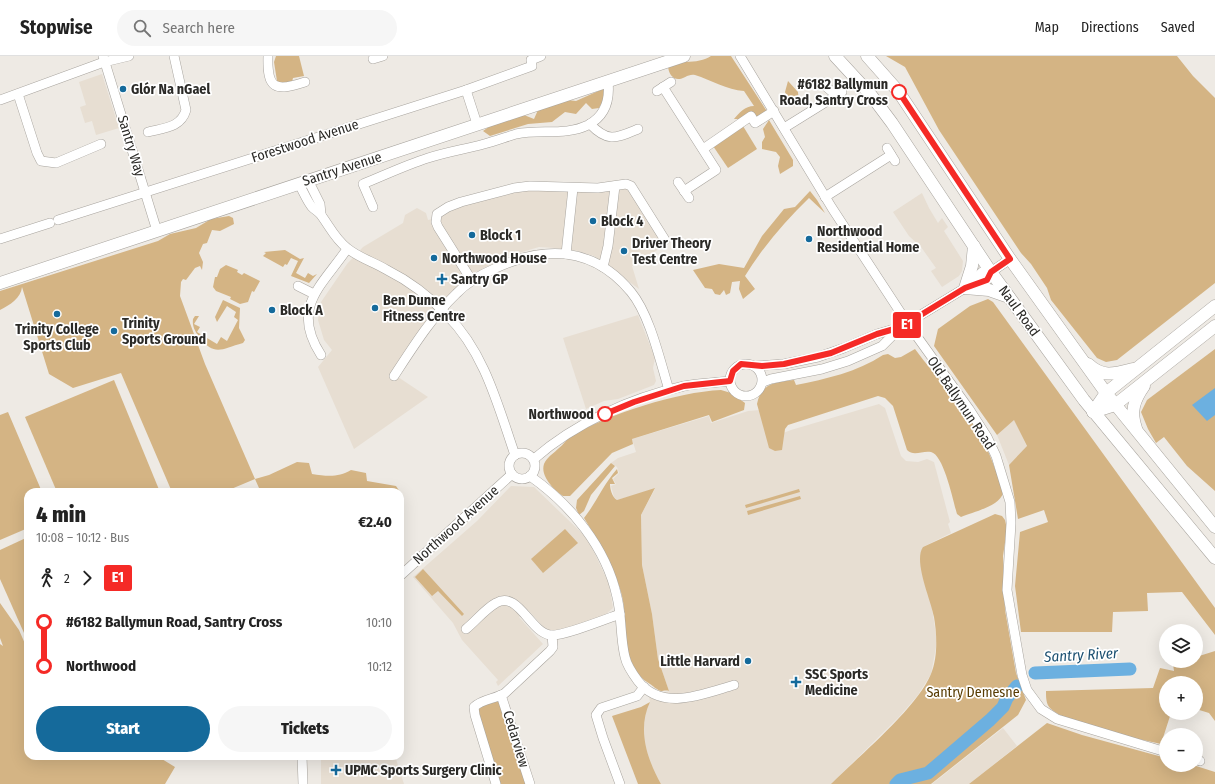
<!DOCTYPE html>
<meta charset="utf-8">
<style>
body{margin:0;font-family:"Fira Sans Condensed",sans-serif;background:#f6f6f6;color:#222;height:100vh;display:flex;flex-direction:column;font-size:15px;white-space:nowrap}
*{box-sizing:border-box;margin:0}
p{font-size:13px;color:#767676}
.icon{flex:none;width:22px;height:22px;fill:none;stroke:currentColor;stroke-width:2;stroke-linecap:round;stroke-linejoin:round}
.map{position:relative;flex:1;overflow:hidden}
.details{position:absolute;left:24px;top:432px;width:380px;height:272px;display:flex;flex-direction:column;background:#fff;border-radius:12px;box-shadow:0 4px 16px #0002}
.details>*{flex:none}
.badge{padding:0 8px;border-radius:3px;font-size:14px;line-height:26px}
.tools{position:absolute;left:1159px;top:568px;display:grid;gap:8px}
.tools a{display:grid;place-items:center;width:44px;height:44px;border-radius:50%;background:#fff;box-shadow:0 4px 16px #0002;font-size:20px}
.map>.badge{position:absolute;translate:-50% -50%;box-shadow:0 0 0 2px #fff}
.legs{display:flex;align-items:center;gap:6px;height:44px;padding:0 12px;font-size:13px}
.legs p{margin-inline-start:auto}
.summary{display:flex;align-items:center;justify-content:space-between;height:68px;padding:0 12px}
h1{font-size:22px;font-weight:800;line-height:30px}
.primary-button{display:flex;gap:8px;margin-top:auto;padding:8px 12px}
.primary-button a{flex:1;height:46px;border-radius:24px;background:#156a9b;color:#fff;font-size:16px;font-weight:800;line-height:46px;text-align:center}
.primary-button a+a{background:#f6f6f6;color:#222}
ul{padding:0 12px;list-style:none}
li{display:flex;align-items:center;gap:14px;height:44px;font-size:15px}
li i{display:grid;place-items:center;width:6px;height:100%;margin:0 5px;background:currentColor}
li i::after{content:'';width:10px;height:10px;margin:-5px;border:3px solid;border-radius:50%;background:#fff}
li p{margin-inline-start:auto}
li:first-child i{background:linear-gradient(#0000 50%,currentColor 0)}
li:last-child i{background:linear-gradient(currentColor 50%,#0000 0)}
header{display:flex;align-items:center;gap:24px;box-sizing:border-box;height:56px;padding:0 20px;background:#fff;border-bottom:1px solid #e0e0e0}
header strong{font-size:19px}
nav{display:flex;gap:22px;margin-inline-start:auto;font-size:14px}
.search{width:280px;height:36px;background:#f6f6f6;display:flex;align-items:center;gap:10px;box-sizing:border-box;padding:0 14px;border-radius:22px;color:#767676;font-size:15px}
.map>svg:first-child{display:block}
.built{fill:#e7ded2}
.green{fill:#d4b484}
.water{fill:#6cb0e0}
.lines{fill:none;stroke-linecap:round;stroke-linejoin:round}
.river{stroke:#6cb0e0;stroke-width:13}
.minor-casing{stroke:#a8a49e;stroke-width:10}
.major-casing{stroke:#a8a49e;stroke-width:13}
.minor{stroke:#fff;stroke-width:9}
.major{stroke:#fff;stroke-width:12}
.line-1-casing{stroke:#fff;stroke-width:9}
.line-1{stroke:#f52a26;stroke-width:6}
.poi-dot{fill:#156a9b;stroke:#fff;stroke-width:1.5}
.stop-1-dot{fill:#fff;stroke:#f52a26;stroke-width:2}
.labels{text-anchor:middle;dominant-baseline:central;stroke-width:3.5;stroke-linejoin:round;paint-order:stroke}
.stop-label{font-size:14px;font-weight:bold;fill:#2b2a27;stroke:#fff;text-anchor:end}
.poi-label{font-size:14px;font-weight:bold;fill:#2b2a27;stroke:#fff;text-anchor:start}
.street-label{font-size:14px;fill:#2b2a27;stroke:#fff}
.park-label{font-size:14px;fill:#583c03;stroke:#fff}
.water-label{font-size:15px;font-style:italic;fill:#1d5172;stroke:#fff}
</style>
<header>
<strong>Stopwise</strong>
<div class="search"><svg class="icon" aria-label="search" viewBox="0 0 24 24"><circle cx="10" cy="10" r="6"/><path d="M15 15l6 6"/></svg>Search here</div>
<nav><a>Map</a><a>Directions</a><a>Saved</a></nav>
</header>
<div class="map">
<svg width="1215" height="728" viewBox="0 0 1215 728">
<rect width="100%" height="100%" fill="#eeeae4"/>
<g class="built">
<polygon points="102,18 119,72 96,79 92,65 85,67 80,51 86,49 79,26"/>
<polygon points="631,130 670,186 632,210 639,233 594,200 577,195 556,192 539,191 522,196 508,200 476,216 448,240 392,317 428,341 354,393 318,311 332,294 324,284 318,264 321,246 347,208 363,191 403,167 405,159 417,152 426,157 428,164 436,162 437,158 514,132"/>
<polygon points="922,137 929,152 938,167 942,162 948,171 944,175 963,205 962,215 959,220 942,231 931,215 936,212 921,191 909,180 893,156"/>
<polygon points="638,259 655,302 653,312 656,325 654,329 618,343 604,345 586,353 563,282"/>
<polygon points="879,348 885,352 901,400 906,405 918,406 927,403 934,406 950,466 948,468 951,477 923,491 937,586 931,618 918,639 899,661 831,728 661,728 651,712 643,679 644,660 650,646 649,640 669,635 658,603 652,558 642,509 641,459 655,433 617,444 614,441 611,430 616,428 613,423 619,417 617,411 611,407 618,402 636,396 632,383 709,360 711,367 748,355 760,354 768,383 791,374"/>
<polygon points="1014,363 1027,391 1009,409 997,379"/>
<polygon points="511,430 534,431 588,483 609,528 613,552 605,559 557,576 548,576 528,554 519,561 543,588 498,630 496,626 498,624 462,584 453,567 413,521 477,465"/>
<polygon points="1003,672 1017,690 969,728 932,728"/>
<polygon points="321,700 395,700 404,728 321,728"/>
</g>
<g class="green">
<polygon points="276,0 299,0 304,20 293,22 292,26 282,28 277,25 274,6"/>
<path d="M 711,0 L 731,0 L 768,57 L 758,63 L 734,63 C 739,57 745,50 754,50 L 744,35 C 727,34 711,24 695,19 C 687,17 682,26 674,22 C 670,19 669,16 668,11 L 676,5 C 686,7 702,6 711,0 Z"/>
<polygon points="886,0 1177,0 1193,20 1215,42 1215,227 1117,304 1106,306 1097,302 1051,244 1047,232 1031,208 1021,197 939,74 905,11"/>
<polygon points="788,25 798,36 799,47 795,50 790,50 785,36"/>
<polygon points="605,32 605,41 599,52 592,53 586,47 576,58 565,56 552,66 528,68 490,80 483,75 490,70 524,59 534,63 538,54 567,44 576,45"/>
<polygon points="769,64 793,104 793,110 780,118 778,110 780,101 776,96 762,93 762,86 765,81 763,73"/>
<polygon points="743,70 757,93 728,112 713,90"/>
<path d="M 810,135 L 817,144 L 825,157 L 809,142 C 785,165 763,191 745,220 L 755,233 L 743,243 L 739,233 L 740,225 L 732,226 L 730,237 L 726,239 L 724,234 L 720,239 L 715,238 L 712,233 L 705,232 L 693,214 L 719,208 L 744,212 L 762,180 L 784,153 L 795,151 Z"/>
<path d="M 229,160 L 233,162 L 234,168 L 220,175 L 212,174 L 207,187 L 203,188 L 199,197 L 203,206 L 202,214 L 200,210 L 195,212 L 186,224 L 183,223 L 181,226 L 180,240 L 205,308 L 255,423 L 269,419 L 297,406 L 309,407 L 312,418 C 326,420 338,422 351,414 L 366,417 L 367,425 L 396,430 L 400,436 L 265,436 L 259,432 L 255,423 L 224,436 L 172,436 L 121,317 L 73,332 L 49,318 L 22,231 C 21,242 10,249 0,254 L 0,235 L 158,185 L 170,178 L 196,172 L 211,163 Z"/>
<polygon points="285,194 300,203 304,202 296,217 305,222 308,217 313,220 317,218 309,227 291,220 298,205 291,202 287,209 285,208 283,211 263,200 266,197 264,196"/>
<polygon points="226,209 238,214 237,216 242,219 244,217 260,225 254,236 252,235 248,246 240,248 230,243 231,241 216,235 213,231 215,221 217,221 220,213"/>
<polygon points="988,243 993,246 1215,552 1215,579 1182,536 1147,537 1148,555 1113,556 1112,576 1021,576 1015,530 1020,476 1048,466 1044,454 1018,463 1009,409 1027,390 1014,364 997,379 934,290 938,273 970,250"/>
<path d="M 223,244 L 240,252 L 239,272 L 245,284 L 243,287 C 221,293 215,301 199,281 C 195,275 192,270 193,263 L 195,260 L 199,260 L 194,268 L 200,271 L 197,276 L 217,288 L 221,281 L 227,285 L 238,264 L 234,261 L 236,256 L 227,250 L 217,266 L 215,261 Z"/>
<path d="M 915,293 C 936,322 963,348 980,379 C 990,397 997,417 1003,437 C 1000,450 973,456 961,461 L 957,458 C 953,445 944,399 931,396 C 923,394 914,401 907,394 L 893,350 L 885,342 L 878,340 L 788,369 L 785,373 L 782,394 L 775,395 L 769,392 L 757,348 C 761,327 776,326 794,324 L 796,329 C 826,323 857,316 883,299 L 888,298 L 895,302 L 901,301 Z"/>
<polygon points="1215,293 1215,435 1187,410 1164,381 1156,387 1148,373 1141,356 1147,344"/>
<polygon points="114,324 160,436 57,436 25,361"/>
<path d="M 721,334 L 731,337 L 745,347 L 744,354 L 712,366 L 709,359 L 632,383 L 633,388 L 612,397 L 570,440 L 563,440 C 554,434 540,420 544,408 C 547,401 554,397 559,392 C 563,389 566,384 570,381 C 608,358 677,336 721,334 Z"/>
<polygon points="8,356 42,436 28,436 28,472 0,484 0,359"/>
<polygon points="611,407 615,410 591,439 584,455 579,459 576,452 577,444"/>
<path d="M 617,413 L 618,417 L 612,422 L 615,428 L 610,428 C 610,433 612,441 617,444 L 655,432 L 641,459 L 642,509 L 652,558 L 658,603 L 669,635 C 666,634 663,635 661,635 C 657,634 653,630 650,628 C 618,609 630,568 621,536 C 613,509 599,486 584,462 C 596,447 603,429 617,413 Z"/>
<polygon points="799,433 800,436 746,452 745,449"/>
<polygon points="800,440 801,443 748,459 747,455"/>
<path d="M 995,458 L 1002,460 L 1005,464 L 1007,473 L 1003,500 L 1005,554 L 1016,617 L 1026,644 L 1018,659 L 931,728 L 831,728 C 858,701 917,652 931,618 C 938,601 937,579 934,561 C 931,544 913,505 923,491 Z"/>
<polygon points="565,473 578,487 543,517 531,503"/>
<polygon points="28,481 28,586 0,523 0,494"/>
<polygon points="423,513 464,558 462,560 438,535 432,540 415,521"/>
<polygon points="0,547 19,574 26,590 28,604 28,700 157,700 175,711 165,728 0,728 0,588 3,590 0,582"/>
<path d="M 1215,595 L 1215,665 L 1209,657 L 1196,653 L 1196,627 L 1166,627 L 1166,657 L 1171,657 L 1161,688 C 1136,682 1068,670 1050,652 C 1046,648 1046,641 1046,635 L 1153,632 L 1160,612 L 1174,615 L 1173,608 L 1183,605 L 1196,605 L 1196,601 Z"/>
<polygon points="497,645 500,646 526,728 500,728 478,654 481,650"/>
<path d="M 650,646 C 637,673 647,703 661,728 L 638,728 L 612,660 L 641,651 Z"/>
<polygon points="1047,667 1082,679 1166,702 1166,709 1193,709 1215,716 1215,728 969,728"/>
</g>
<polygon class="water" points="1215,332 1215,359 1207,365 1192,349"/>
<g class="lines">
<g class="river">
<polyline points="1035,617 1130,613"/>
<polyline points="896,728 900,724 928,717 990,664 1003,651 1007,642 1017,630"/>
</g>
<defs>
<g id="minor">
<polyline points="103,0 157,175"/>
<path d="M 268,0 C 267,33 275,36 305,26"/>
<polyline points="740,0 832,152 908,268 969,353 987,381 996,400 1010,446 1011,467 1007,534 1022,619 1027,634 1041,653 1057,663 1166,696"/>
<polyline points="373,3 383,0"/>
<polyline points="824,29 836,39"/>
<polyline points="663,31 716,114 684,135"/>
<polyline points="466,34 477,68"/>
<polyline points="657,35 671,26"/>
<polyline points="18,38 37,97 41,105 56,107 101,88"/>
<polyline points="0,44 104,6 129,0"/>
<path d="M 590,68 C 608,87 616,82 638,73"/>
<polyline points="784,72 842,36"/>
<path d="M 148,76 C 163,72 181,72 186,54 L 174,0"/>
<polyline points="887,92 895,105"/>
<polyline points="703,93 751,60 755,67 774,55"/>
<polyline points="308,124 320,148 321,158"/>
<polyline points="678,126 689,142"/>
<path d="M 299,128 C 303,135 307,145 312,151 C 315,154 319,156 321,159 C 330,171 335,183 347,192 C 359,202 374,206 387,214 C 409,225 430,241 447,259 C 485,297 498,350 515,399"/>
<polyline points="825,141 891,99"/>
<path d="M 373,151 L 363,128 C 385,119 406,109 428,102 C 447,96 466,93 484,88 C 495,85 506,81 516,78 C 540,73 566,80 588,69 C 605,60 610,44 608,26"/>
<polyline points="58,164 466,34 532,10 531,4 541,0"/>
<polyline points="0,183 50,167"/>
<polyline points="566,198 573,132"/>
<polyline points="603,211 608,190 615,130"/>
<polyline points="472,225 438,171 436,166 437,158 448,151 461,146 514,132 530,130 598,132 626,128 631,130 665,184"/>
<polyline points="298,230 314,238"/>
<polyline points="969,231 987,224 991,216"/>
<path d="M 321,299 C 290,251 322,230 347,193"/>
<circle cx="746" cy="324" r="16"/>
<polyline points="756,310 784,308 818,301 844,292 877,278 901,271 965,232 982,216 991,216 1010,203"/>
<path d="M 394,320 C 413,291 431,262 456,238 C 467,226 482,218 496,212 C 546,189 594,191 631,236 C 650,259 660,305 669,334"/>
<polyline points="763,326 771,323 822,313 848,305 882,290 900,272"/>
<circle cx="522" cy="410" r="13"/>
<path d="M 534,403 C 575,367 631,342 684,330 C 699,327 715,327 730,325"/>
<path d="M 530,420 C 571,449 606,491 617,541 C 622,560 620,581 625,601 C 627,610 632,617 638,625 C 662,656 703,638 734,629"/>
<polyline points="400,520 512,418"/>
<path d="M 466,573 C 476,565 485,553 496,547 C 518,534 530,576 550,579 C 561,581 606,563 620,558"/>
<polyline points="501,639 530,728"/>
<polyline points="302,700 303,728"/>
<polyline points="1196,703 1200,705"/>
<path d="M 496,728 L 475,659 L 474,651 C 482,643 496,643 505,637 L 550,595 L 553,591 L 552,579"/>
<polyline points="620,728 603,682 596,659 601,652 637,640 644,631"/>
</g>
<g id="major">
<polyline points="835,0 871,39 892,67 991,216 1084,344 1215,502"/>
<polyline points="867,0 898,35 1010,203 1106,337 1215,471"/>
<polyline points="974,190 972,210 965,232 989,234 1009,241"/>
<polyline points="0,227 684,0"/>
<path d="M 1088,308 C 1103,322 1114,318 1133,313"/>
<polyline points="1093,356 1106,337 1215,250"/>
<polyline points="1093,356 1115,349 1215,270"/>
<path d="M 1136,372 C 1130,356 1134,344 1144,330"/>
</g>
</defs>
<use href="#minor" class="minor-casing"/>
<use href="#major" class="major-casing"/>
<use href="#minor" class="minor"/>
<use href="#major" class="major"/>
</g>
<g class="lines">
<defs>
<polyline id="line-1" points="605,358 634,346 684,330 730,325 733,315 741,308 762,310 784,308 831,297 877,278 901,271 965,232 987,224 991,216 1010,203 899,36"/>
</defs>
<use href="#line-1" class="line-1-casing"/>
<use href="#line-1" class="line-1"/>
</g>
<g class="poi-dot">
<circle cx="123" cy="33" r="4"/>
<circle cx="593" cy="165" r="4"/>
<circle cx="472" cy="179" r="4"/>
<circle cx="809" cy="183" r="4"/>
<circle cx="624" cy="195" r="4"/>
<circle cx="434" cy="202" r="4"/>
<path d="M440 217h4v4h4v4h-4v4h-4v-4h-4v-4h4z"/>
<circle cx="375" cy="252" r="4"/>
<circle cx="272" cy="254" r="4"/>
<circle cx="57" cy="258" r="4"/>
<circle cx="114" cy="275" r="4"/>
<circle cx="748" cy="605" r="4"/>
<path d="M794 620h4v4h4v4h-4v4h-4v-4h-4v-4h4z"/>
<path d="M334 708h4v4h4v4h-4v4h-4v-4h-4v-4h4z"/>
</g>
<g class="stop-1-dot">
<circle cx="899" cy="36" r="7"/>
<circle cx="605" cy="358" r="7"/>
</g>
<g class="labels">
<g class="stop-label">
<text x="888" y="28">#6182 Ballymun<tspan x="888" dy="16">Road, Santry Cross</tspan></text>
<text x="594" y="358">Northwood</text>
</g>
<g class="poi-label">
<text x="131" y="33">Glór Na nGael</text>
<text x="601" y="165">Block 4</text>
<text x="817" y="175">Northwood<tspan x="817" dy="16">Residential Home</tspan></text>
<text x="480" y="179">Block 1</text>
<text x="632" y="187">Driver Theory<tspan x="632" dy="16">Test Centre</tspan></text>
<text x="442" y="202">Northwood House</text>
<text x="451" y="223">Santry GP</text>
<text x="383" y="244">Ben Dunne<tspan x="383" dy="16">Fitness Centre</tspan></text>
<text x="280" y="254">Block A</text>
<text x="122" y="267">Trinity<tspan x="122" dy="16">Sports Ground</tspan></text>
<text x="57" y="273" text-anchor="middle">Trinity College<tspan x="57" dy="16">Sports Club</tspan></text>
<text x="740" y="605" text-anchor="end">Little Harvard</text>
<text x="805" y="618">SSC Sports<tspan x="805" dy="16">Medicine</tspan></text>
<text x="345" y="714">UPMC Sports Surgery Clinic</text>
</g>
<g class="street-label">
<text transform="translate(305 85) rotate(-18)">Forestwood Avenue</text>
<text transform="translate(131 90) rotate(73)">Santry Way</text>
<text transform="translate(342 113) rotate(-18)">Santry Avenue</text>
<text transform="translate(1019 255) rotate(54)">Naul Road</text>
<text transform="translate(961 347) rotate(56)">Old Ballymun Road</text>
<text transform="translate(456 469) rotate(-42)">Northwood Avenue</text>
<text transform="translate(516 683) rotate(73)">Cedarview</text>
</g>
<g class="park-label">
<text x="973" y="636">Santry Demesne</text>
</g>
<g class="water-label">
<text transform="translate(1081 599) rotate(-3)">Santry River</text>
</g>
</g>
</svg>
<div class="tools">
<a><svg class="icon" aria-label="layers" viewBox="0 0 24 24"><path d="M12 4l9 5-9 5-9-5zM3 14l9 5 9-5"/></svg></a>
<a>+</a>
<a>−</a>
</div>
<b class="badge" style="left:907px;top:269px;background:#f52a26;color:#fff">E1</b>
<section class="details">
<div class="summary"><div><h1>4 min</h1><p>10:08 – 10:12 · Bus</p></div><b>€2.40</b></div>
<div class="legs"><svg class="icon" aria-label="walk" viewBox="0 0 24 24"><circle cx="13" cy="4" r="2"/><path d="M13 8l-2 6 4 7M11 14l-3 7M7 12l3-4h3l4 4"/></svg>2<svg class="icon" aria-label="forward" viewBox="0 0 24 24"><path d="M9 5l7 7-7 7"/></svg><b class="badge" style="background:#f52a26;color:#fff">E1</b></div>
<ul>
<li><i style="color:#f52a26"></i><b>#6182 Ballymun Road, Santry Cross</b><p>10:10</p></li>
<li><i style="color:#f52a26"></i><b>Northwood</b><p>10:12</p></li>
</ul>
<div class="primary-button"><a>Start</a><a>Tickets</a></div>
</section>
</div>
